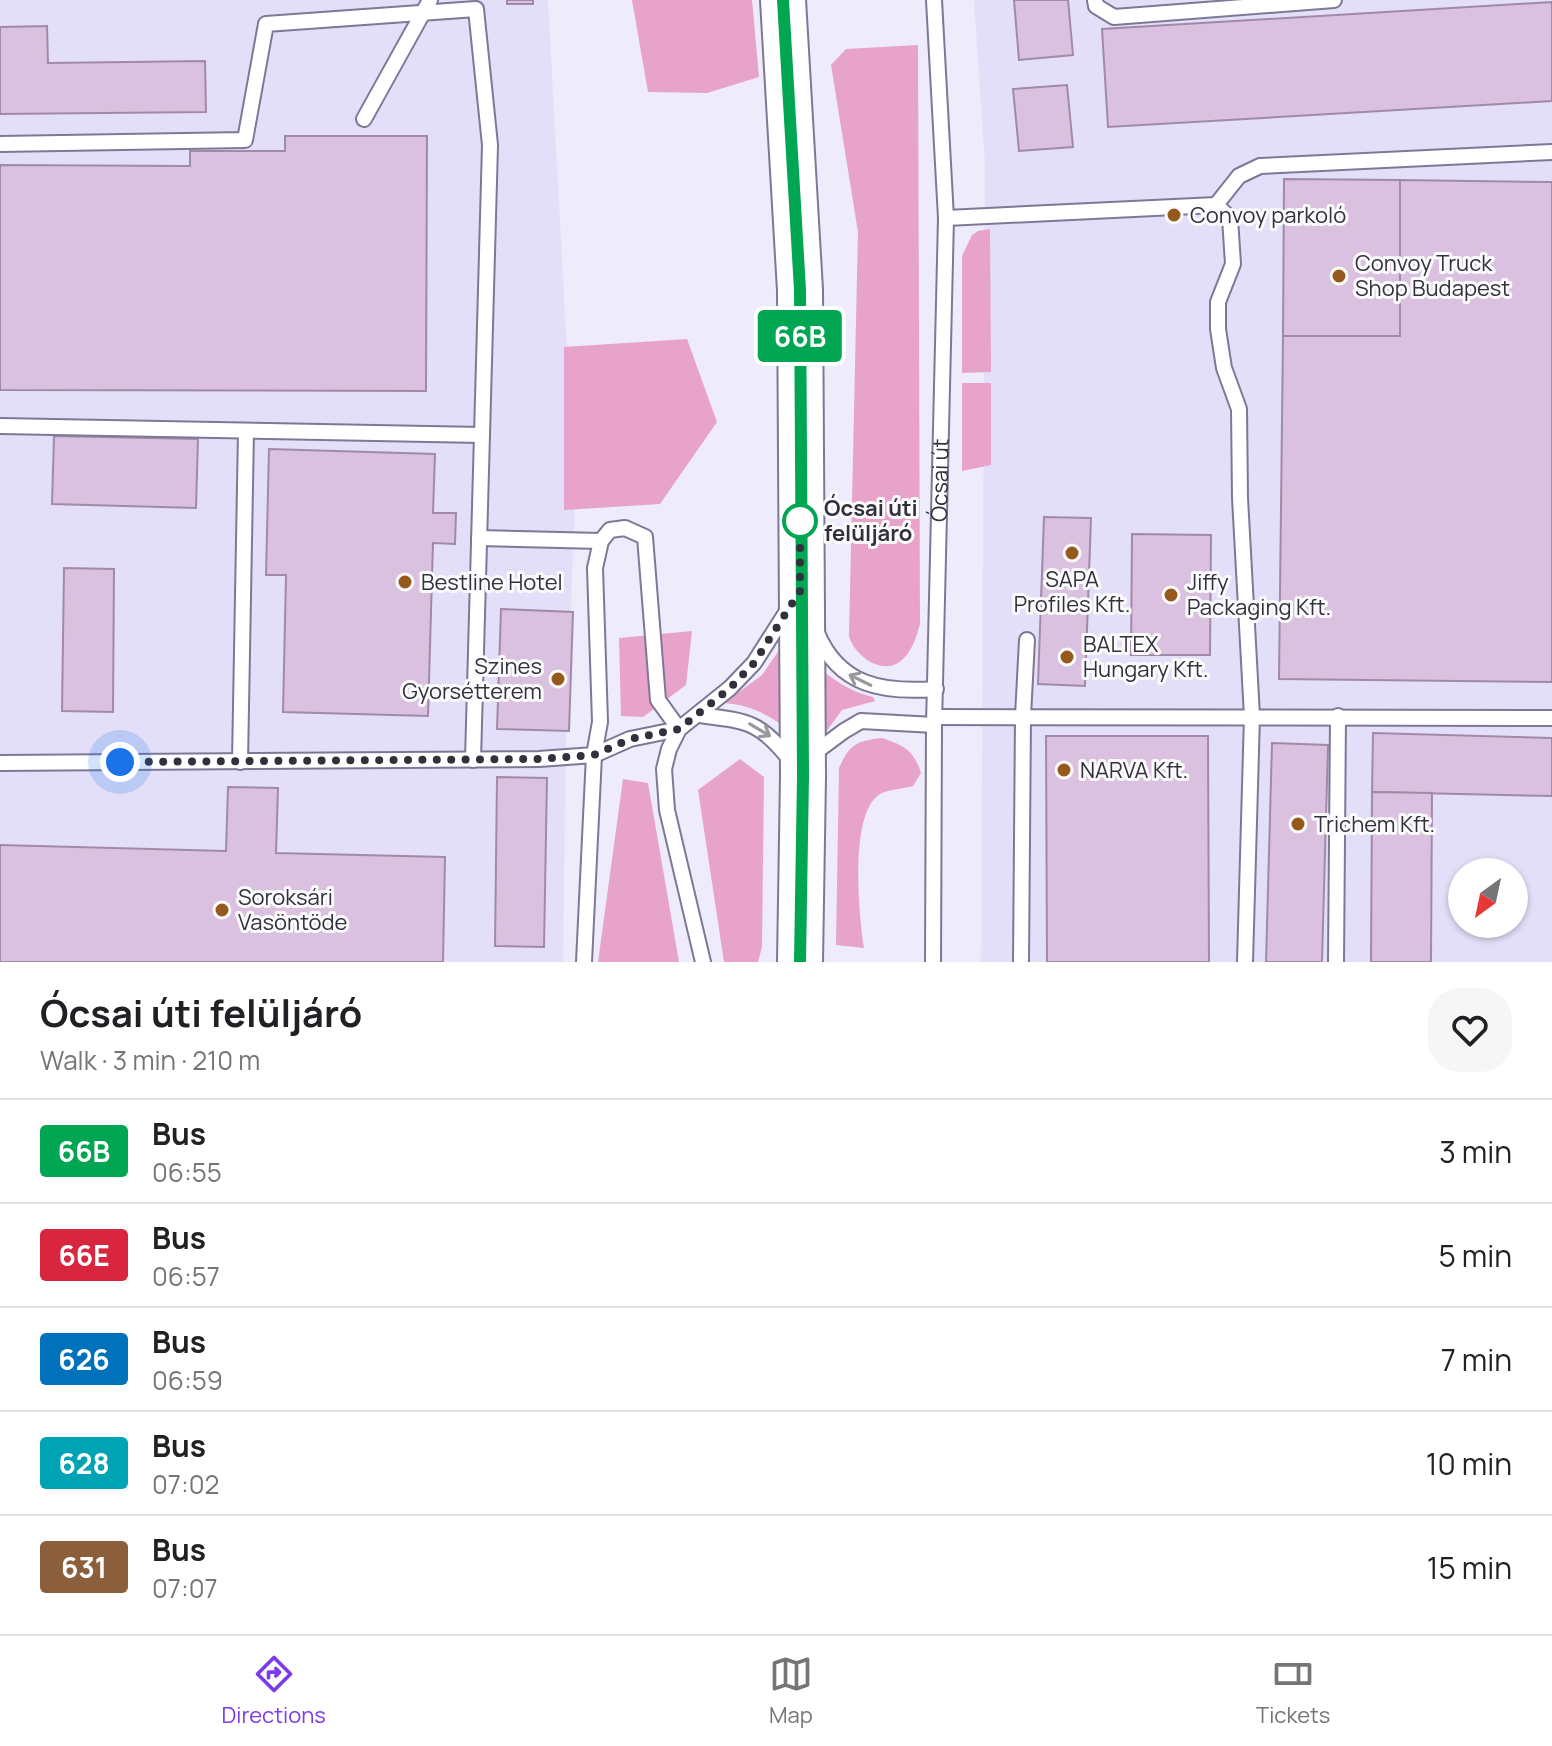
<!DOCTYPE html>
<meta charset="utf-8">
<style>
body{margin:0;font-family:Manrope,sans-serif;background:#f6f6f6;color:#202124;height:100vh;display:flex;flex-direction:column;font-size:30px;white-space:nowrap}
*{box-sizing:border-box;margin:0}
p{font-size:26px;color:#757577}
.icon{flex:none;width:44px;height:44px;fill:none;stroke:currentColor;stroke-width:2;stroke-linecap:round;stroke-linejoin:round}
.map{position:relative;height:962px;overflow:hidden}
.details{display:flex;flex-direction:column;background:#fff;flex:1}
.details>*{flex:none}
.badge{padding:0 16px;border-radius:6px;font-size:28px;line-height:52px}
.needle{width:52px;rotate:213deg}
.fabs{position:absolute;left:1448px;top:858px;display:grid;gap:16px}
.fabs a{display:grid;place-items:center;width:80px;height:80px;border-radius:50%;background:#fff;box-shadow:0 2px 6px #0004;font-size:40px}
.you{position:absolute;width:40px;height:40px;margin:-20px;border:6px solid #fff;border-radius:50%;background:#1a73e8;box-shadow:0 0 0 12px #1a73e833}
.map>.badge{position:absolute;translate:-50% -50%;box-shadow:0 0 0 4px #fff}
.round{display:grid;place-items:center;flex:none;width:84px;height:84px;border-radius:32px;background:#f6f6f6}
.headline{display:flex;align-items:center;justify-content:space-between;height:136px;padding:0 40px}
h1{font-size:38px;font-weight:700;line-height:60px}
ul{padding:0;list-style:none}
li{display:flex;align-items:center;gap:24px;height:104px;padding:0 40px;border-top:2px solid #e0e0e0}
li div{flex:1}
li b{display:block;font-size:30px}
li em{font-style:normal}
li .badge{min-width:88px;font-weight:700;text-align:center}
.tabs{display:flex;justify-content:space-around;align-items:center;height:112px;border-top:2px solid #e0e0e0;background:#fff;font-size:22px;color:#757577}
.tabs a{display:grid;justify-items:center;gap:4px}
.tabs .on{color:#7c3aed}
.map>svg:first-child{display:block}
.built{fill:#e4dff9;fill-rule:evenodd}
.green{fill:#e7a3c9}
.building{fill:#d9c1df;stroke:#a18aa7;stroke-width:2}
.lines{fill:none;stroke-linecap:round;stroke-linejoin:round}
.lane-casing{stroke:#7e7897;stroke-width:18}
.primary-casing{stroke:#7e7897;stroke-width:48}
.lane{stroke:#fff;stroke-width:14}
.primary{stroke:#fff;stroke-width:44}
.oneway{stroke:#99989e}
.line-casing{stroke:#fff;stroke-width:18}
.line{stroke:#00a651;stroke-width:12}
.walk{stroke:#33303e;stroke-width:8;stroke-dasharray:0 14.4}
.poi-dot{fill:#96591d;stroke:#fbfbfb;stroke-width:3}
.stop-dot{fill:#fff;stroke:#00a651;stroke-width:4}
.labels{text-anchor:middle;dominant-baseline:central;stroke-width:6;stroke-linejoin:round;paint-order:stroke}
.poi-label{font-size:22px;fill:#33303e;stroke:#fbfbfb;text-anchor:start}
.street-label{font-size:22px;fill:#33303e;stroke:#fbfbfb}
.stop-label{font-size:22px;font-weight:bold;fill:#33303e;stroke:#fbfbfb;text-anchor:start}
</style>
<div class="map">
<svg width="1552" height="962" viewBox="0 0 1552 962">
<rect width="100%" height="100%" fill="#eeebfa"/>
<g class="built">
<polygon points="0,0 548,0 575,500 566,737 563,962 0,962"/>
<path d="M 974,0 L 1552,0 L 1552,962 L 981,962 L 985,164 ZM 1462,872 L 1514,872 L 1514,924 L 1462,924 Z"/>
</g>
<g class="green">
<polygon points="632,0 752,0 759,77 707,93 648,92"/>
<path d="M 918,45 L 920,624 C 916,638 911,655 898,663 C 878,674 854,654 849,636 L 858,232 L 831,65 L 846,49 Z"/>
<polygon points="990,229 991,372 962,373 962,256 972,235 978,231"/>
<polygon points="687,339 717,422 660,504 564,510 564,347"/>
<polygon points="962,383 991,383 991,465 962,471"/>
<polygon points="692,631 686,685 643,717 621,716 619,638"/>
<path d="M 782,646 L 786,728 C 767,713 748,705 724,703 L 762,675 Z"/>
<path d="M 823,671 C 839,684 853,692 873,697 L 875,701 L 842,710 L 823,736 Z"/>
<path d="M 882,738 C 903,745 914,750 921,773 L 913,786 C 903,789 891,789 882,793 C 848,809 859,917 864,948 L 836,945 L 839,768 C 850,744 856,741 882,738 Z"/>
<polygon points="740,759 764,777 762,947 758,962 724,962 698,790"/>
<polygon points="623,779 648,783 679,962 598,962"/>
</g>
<g class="building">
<rect x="507" y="0" width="26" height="4"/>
<polygon points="1014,0 1068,0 1073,55 1019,60"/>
<polygon points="1552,2 1552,101 1108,127 1102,29"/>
<polygon points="47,26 48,63 205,61 206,112 0,114 0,27"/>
<polygon points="1067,85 1073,147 1019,151 1013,89"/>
<polygon points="285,136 427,136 426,391 0,390 0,165 190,166 190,151 285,151"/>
<polygon points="1284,179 1400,180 1400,336 1283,336"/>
<polygon points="1400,180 1552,182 1552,682 1279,679 1283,336 1400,336"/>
<polygon points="54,436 198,439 196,508 52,504"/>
<polygon points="269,449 435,454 433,513 456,513 455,544 433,543 428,716 283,712 286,575 266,575"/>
<polygon points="1044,517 1091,518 1085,686 1038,684"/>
<polygon points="1132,534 1211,535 1210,655 1131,655"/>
<polygon points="64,568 114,569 113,712 62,711"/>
<polygon points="501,609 573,612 569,731 497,729"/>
<polygon points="1373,733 1552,738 1552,796 1372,792"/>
<polygon points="1046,736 1208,736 1209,962 1047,962"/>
<polygon points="1272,743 1328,745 1322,962 1266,962"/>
<polygon points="497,777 547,778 544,947 495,946"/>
<polygon points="228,787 278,788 276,853 445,857 443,962 0,962 0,845 226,851"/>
<polygon points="1372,792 1432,793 1431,962 1371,962"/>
</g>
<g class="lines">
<defs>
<g id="lane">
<polyline points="1095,0 1096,6 1114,17 1334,0"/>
<polyline points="364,119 430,0"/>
<polyline points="0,144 245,140 266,24 476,9 490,145 473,760"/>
<polyline points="1216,205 1239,176 1260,166 1552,152"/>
<polyline points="946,218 1216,205 1230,218 1233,264 1218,302 1218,329 1224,368 1239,409 1240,498 1252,716 1245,962"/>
<polyline points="0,426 482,435"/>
<polyline points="479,538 601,541"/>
<path d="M 817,633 C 839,686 883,693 936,689"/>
<path d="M 699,715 C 747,721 760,721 791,761"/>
<polyline points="935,717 1552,718"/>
<polyline points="814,757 817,751 844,731 861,721 934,725"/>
<polyline points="240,762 246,431"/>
<polyline points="0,763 539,759 594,755 630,739 679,729 658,700 645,537 625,528 610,530 601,541 595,568 600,722 594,755 584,962"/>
<polyline points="703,962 667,810 664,769 669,749 679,729 730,688 754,663 789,608"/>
<path id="s1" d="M 933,962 L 934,725 L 946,218 L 934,0"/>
<polyline points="1021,962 1023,716 1027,640"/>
<polyline points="1336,962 1338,716"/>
</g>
<polyline id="primary" points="783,0 800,290 803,776 800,962"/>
</defs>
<use href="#lane" class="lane-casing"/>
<use href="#primary" class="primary-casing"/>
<use href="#lane" class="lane"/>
<use href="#primary" class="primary"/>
</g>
<defs><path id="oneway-shaft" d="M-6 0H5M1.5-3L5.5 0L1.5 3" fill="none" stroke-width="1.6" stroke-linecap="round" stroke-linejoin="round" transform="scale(2)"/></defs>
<g class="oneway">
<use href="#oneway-shaft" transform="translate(860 680) rotate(-154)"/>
<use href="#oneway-shaft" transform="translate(760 730) rotate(31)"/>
</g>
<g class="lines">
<defs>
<polyline id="line" points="783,0 800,290 803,776 800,962"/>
</defs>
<use href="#line" class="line-casing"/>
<use href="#line" class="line"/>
<polyline class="walk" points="120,762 539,759 594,755 630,739 679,729 730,688 754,663 800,591 800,518 800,521"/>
</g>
<g class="poi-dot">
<circle cx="1174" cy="215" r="8"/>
<circle cx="1339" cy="276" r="8"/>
<circle cx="1072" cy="553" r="8"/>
<circle cx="405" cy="582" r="8"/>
<circle cx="1171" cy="595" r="8"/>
<circle cx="1067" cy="657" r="8"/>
<circle cx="558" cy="679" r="8"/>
<circle cx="1064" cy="770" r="8"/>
<circle cx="1298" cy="824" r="8"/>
<circle cx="222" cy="910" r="8"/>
</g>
<circle class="stop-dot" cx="800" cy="521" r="16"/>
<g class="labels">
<g class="poi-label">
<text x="1190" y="215">Convoy parkoló</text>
<text x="1355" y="263">Convoy Truck<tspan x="1355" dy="25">Shop Budapest</tspan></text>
<text x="1072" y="579" text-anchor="middle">SAPA<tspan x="1072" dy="25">Profiles Kft.</tspan></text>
<text x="421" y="582">Bestline Hotel</text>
<text x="1187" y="582">Jiffy<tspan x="1187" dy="25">Packaging Kft.</tspan></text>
<text x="1083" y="644">BALTEX<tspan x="1083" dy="25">Hungary Kft.</tspan></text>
<text x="542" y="666" text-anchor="end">Szines<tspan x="542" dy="25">Gyorsétterem</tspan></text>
<text x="1080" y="770">NARVA Kft.</text>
<text x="1314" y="824">Trichem Kft.</text>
<text x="238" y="897">Soroksári<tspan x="238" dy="25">Vasöntöde</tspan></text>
</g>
<g class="street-label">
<text stroke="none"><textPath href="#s1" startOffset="482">Ócsai út</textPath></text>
</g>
<g class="stop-label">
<text x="824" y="508">Ócsai úti<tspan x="824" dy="25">felüljáró</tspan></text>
</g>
</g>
</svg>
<div class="fabs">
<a><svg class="needle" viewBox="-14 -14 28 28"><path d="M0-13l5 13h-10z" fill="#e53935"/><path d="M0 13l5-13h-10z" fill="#757577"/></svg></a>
</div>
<div class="you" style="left:120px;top:762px"></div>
<b class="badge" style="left:800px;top:336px;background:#00a651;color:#fff">66B</b>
</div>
<section class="details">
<div class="headline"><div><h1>Ócsai úti felüljáró</h1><p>Walk · 3 min · 210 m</p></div><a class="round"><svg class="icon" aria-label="heart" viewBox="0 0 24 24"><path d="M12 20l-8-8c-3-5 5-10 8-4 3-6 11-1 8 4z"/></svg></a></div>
<ul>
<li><span class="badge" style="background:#00a651;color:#fff">66B</span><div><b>Bus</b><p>06:55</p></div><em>3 min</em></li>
<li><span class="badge" style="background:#d7263d;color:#fff">66E</span><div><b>Bus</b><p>06:57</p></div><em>5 min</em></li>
<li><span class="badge" style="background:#0072bc;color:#fff">626</span><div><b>Bus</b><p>06:59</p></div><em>7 min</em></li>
<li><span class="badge" style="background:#00a3b4;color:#fff">628</span><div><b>Bus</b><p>07:02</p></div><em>10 min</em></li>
<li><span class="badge" style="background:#8b5e3c;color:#fff">631</span><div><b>Bus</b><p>07:07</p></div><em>15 min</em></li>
</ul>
</section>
<nav class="tabs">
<a class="on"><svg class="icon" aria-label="directions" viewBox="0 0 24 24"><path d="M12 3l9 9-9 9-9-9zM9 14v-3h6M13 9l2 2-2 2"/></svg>Directions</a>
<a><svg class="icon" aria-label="map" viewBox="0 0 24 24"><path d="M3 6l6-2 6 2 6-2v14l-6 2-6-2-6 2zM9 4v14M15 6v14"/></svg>Map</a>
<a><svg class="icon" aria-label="tickets" viewBox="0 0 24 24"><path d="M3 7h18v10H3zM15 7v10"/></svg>Tickets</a>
</nav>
